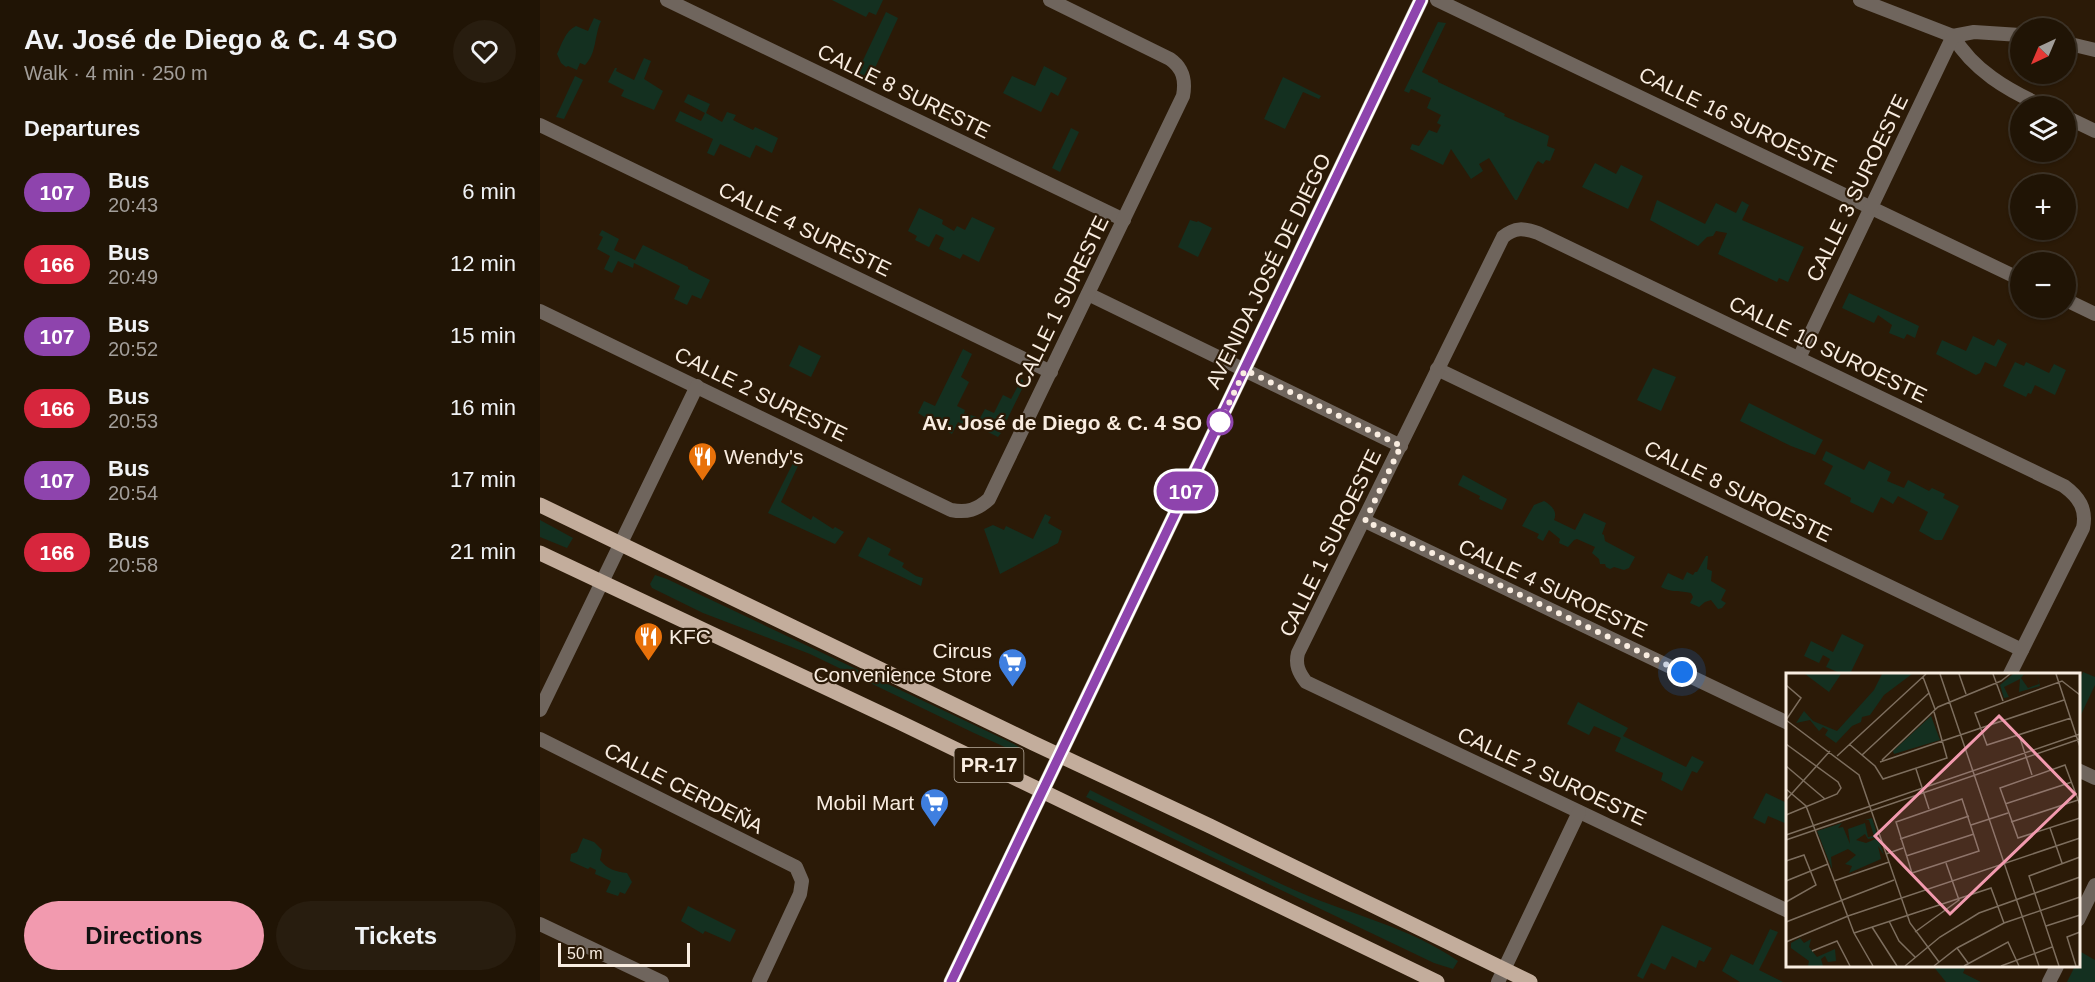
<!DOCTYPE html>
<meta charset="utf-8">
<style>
body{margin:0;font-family:Arial,sans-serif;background:#281d0f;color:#f1f3f6;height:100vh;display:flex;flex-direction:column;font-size:22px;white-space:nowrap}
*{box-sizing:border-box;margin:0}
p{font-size:20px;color:#a29e9a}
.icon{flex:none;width:33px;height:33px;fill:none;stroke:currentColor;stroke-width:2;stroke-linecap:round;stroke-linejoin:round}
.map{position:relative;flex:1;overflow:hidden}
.panel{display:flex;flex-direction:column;background:#201405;width:540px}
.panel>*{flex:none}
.badge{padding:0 12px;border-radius:20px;font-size:21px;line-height:39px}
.needle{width:39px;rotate:224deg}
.tools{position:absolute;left:1470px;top:18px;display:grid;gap:12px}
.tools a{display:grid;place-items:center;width:66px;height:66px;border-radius:50%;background:#201405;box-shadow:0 2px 4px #0004,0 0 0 2px #3d3327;font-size:30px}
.scale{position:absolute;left:18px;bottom:15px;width:132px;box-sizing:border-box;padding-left:6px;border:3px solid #f9ede1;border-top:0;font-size:16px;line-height:21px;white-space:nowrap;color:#f9ede1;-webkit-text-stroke:4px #2b1a07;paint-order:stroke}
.you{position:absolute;width:30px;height:30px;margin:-15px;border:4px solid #fff;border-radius:50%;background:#1a73e8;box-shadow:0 0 0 9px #1a73e833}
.map>.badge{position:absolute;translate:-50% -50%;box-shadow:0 0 0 3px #fff}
h2{padding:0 24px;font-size:22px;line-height:54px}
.round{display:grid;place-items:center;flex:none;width:63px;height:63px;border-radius:32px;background:#281d0f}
.summary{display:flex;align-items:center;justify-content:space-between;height:102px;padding:0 24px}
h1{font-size:28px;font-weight:800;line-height:45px}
.button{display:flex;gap:12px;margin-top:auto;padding:12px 24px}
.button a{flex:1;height:69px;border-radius:36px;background:#f29aaf;color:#111;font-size:24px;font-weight:800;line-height:69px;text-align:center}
.button a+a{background:#281d0f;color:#f1f3f6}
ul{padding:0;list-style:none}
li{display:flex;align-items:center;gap:18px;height:72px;padding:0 24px}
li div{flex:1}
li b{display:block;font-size:22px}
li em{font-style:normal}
li .badge{min-width:66px;font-weight:700;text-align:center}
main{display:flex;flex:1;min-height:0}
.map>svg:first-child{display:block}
.green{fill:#143020}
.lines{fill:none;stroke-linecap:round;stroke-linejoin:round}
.minor{stroke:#6f655d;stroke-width:14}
.secondary{stroke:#9e8d80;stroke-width:15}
.primary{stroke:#c3ad9c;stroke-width:15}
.line-casing{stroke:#fff;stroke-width:14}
.line{stroke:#8e44ad;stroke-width:9}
.walk{stroke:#f9ede1;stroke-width:6;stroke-dasharray:0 10.8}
.stop-dot{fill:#fff;stroke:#8e44ad;stroke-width:3}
.labels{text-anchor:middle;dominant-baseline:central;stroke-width:4.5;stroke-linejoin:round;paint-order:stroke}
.shield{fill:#2b1a07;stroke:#bbaea0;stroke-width:1.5}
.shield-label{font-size:20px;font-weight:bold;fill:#f9ede1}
.street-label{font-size:21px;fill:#f9ede1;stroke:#2b1a07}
.stop-label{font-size:21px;font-weight:bold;fill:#f9ede1;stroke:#2b1a07;text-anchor:end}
.poi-label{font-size:21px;fill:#f9ede1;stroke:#2b1a07;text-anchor:start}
.inset-road{fill:none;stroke:#7d6e5e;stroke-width:1.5}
.view{fill:#f29aaf;fill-opacity:0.15;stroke:#f29aaf;stroke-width:3}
.inset-edge{fill:none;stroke:#f9ede1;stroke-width:3}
</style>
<main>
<section class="panel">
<div class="summary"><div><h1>Av. José de Diego &amp; C. 4 SO</h1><p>Walk · 4 min · 250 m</p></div><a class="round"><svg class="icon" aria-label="heart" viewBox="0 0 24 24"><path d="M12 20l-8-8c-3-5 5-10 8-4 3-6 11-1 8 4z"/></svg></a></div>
<h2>Departures</h2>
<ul>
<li><span class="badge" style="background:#8e44ad;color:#fff">107</span><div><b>Bus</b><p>20:43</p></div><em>6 min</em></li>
<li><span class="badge" style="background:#d7263d;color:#fff">166</span><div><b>Bus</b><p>20:49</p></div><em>12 min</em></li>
<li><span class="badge" style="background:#8e44ad;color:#fff">107</span><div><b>Bus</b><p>20:52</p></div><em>15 min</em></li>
<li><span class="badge" style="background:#d7263d;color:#fff">166</span><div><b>Bus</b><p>20:53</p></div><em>16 min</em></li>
<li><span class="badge" style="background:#8e44ad;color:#fff">107</span><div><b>Bus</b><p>20:54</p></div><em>17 min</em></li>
<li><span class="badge" style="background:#d7263d;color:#fff">166</span><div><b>Bus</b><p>20:58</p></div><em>21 min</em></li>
</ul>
<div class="button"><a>Directions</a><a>Tickets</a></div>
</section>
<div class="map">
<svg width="1555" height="982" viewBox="0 0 1555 982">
<rect width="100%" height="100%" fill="#2b1a07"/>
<g class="green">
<polygon points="292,0 343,0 336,15 329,12 326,17"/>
<polygon points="346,12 358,18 329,81 316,75"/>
<path d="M 54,18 L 61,21 C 54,36 57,53 45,65 L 40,63 L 37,70 L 28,66 L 26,67 L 21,63 L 17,54 C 22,44 25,31 36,26 L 48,31 Z"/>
<polygon points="898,22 906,23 882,72 898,80 898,82 965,114 964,116 1007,135 1009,136 1007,146 1015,149 1010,161 1006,160 1003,164 998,161 995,165 977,200 975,200 949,158 939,164 943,171 931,179 911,149 903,165 870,149 872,144 879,146 889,130 897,133 901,125 897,123 901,115 887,108 891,98 871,89 869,93 864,91"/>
<polygon points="104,58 111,61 104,79 123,91 114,110 81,96 84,90 68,82 75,68 77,68 76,71 94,80"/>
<polygon points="504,66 527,78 518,96 511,92 501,112 463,93 472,76 495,86"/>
<polygon points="35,76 43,80 24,119 16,117"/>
<polygon points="743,77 781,96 779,99 763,92 745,129 724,119"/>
<polygon points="148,94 170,104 166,113 182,122 187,112 196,115 193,120 213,130 215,127 238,138 232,153 216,145 210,158 180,144 174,156 167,153 173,139 135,121 140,111 161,121 165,113 144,102"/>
<polygon points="531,128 539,132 520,172 512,168"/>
<polygon points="1055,163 1076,174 1081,165 1103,176 1088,209 1042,187"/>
<polygon points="1117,200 1165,224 1176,203 1196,213 1202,201 1209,205 1202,220 1264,247 1248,282 1239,278 1237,282 1178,254 1187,233 1176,231 1173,236 1167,237 1158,246 1110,220"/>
<polygon points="379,208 403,220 402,224 414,231 417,226 425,230 432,217 455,228 439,262 423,254 420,259 399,249 404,238 396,234 389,247 375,240 377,236 368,231"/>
<polygon points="650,220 657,222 658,221 672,228 658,257 638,247"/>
<polygon points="62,230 79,239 74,250 95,260 103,245 148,267 148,269 170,280 161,299 152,295 147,305 134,299 140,286 94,263 93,268 78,261 72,273 64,269 70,256 57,249 63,237 59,235"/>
<polygon points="1309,293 1379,326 1375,338 1367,334 1364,339 1349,333 1352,325 1338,315 1334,323 1302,308"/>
<polygon points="1433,336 1454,346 1458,339 1467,344 1456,367 1445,362 1440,373 1436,375 1396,354 1402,340 1426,351"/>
<polygon points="259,345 281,356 271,377 249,366"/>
<polygon points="423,349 432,354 421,377 429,382 417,406 425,410 424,413 440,418 445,409 454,413 463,395 471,399 482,378 484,385 464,426 451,419 447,426 461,433 458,437 428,422 427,426 418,422 412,434 399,427 396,430 388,426 391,421 378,413 384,401 395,406"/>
<polygon points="1475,362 1484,366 1486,362 1509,373 1514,364 1526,370 1515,395 1495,385 1491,394 1488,393 1486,397 1463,386"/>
<polygon points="1113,368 1136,377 1121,411 1097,400"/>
<polygon points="1209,403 1283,440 1275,455 1251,446 1200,421"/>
<polygon points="1286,451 1324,470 1329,461 1351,472 1347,481 1364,488 1368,480 1389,491 1392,488 1405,494 1403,498 1419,506 1402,540 1395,540 1379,531 1388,512 1358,496 1353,504 1341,497 1333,513 1310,502 1311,498 1284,484 1293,466 1282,460"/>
<polygon points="253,463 258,466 241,502 271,520 273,516 293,529 295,527 304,532 295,544 228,513"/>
<polygon points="923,475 967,499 962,510 939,499 940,496 918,485"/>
<path d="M 1004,501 C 1011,505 1018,511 1014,520 L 1035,530 L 1044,513 L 1066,523 L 1062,534 L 1064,535 L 1065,541 L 1095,557 L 1089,568 L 1084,570 L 1074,567 L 1070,569 L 1066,567 L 1065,564 L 1060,564 L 1059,559 L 1052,553 L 1055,547 L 1037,539 L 1034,540 L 1028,547 L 1019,543 L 1020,539 L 1009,530 L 1003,541 L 997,538 L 999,534 L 982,526 L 994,505 Z"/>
<polygon points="505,514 511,517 508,523 522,531 518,543 460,574 444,529 453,525 464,530 466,526 493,539"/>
<polygon points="0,520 33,538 27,548 0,537"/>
<polygon points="328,537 351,549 348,555 364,563 362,567 376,576 383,578 381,586 318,556"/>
<path d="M 1166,556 L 1168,556 L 1167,569 L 1172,571 L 1171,581 L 1186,590 L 1181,600 L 1186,603 L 1182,608 L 1178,609 L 1171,600 L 1165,602 L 1159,607 L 1150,603 L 1153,597 L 1151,593 C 1140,590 1131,593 1121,587 L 1128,573 L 1143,580 L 1147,572 L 1153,575 L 1155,572 L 1157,572 Z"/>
<polygon points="115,575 127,579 474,744 479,747 478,750 467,748 434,733 270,654 163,613 112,588 110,584"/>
<polygon points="1302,634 1324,645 1310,674 1302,674 1286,667 1290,659 1283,655 1279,663 1264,656 1271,641 1293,652"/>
<polygon points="1543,672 1555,677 1555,685 1539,719 1539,681"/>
<polygon points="1038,702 1088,728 1083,736 1146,767 1152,756 1164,762 1157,773 1152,771 1142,791 1121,780 1123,773 1075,751 1081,738 1054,726 1049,735 1027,724"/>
<path d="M 550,790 C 619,824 688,860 759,892 C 812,915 869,927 918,961 L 913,969 L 894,963 L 546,797 Z"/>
<polygon points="1226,793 1247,803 1247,824 1228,816 1225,824 1213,818"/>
<path d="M 43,838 L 54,842 L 62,850 L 60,860 C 67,869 76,872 87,873 L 92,882 L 85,894 L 80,892 L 78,896 L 66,892 L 71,881 L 55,874 L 56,870 L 50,867 L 48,869 L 30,861 L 31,854 L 37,852 Z"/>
<polygon points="148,906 196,930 190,942 165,931 163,934 141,921"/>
<polygon points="1122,925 1172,948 1164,962 1159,960 1156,968 1132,956 1125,970 1111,963 1103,979 1097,976"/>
<polygon points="1230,929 1238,932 1219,970 1243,982 1200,982 1182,971 1191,954 1213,965"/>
<polygon points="1541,952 1555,960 1555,982 1527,982 1535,966 1538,966 1539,958"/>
<polygon points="1393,966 1426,966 1423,973 1441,982 1406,982"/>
</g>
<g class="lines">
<g class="minor">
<polyline points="127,0 584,220"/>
<polyline points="897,0 1480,279"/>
<path d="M 1320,0 L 1413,36 C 1433,70 1467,90 1503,106"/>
<polyline points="1526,43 1555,50"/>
<polyline points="1526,117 1555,131"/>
<polyline points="0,125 511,372"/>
<polyline points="548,294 861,446"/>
<polyline points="1526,300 1555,314"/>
<path d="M 0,311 L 411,510 C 427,513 437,510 449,499 L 643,96 C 646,80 643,68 630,59 L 510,0"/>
<polyline points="1259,358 1413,36 1434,32 1480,35"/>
<polyline points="897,369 1482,650"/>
<polyline points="825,521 1248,723"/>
<polyline points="0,710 157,386"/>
<polyline points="0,739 256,867 262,881 260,894 219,982"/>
<polyline points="1538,770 1555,778"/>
<path d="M 1248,911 L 766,682 C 759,673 755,665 758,653 L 963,237 C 975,227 984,228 998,233 L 1524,486 C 1539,497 1547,509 1543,528 L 1470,674"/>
<polyline points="1538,920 1555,885"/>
<polyline points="0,924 122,982"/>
<polyline points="958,982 1039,812"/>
<polyline points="1509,982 1517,966"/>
</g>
<polyline class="secondary" points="411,982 881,0"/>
<g class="primary">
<polyline points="0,505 493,743 670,826 990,982"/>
<polyline points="0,553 359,722 897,982"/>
</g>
</g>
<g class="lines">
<defs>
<polyline id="line" points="411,982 881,0"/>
</defs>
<use href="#line" class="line-casing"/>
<use href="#line" class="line"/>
<polyline class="walk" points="680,422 705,370 861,446 825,521 1142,672"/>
</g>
<defs>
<symbol id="restaurant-pin" viewBox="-11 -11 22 30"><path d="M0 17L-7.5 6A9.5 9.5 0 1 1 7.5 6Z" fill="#e8710a" stroke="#2b1a07"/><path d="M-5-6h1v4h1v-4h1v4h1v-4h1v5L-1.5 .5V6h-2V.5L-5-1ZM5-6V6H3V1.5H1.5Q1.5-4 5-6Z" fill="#fff"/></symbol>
<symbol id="supermarket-pin" viewBox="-11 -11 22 30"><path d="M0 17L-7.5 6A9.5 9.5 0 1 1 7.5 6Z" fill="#3f7fe0" stroke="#2b1a07"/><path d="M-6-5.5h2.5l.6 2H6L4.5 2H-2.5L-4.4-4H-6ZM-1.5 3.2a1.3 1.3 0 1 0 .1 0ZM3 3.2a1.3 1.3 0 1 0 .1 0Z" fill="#fff"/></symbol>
</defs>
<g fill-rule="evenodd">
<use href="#restaurant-pin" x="146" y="440" width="33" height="45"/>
<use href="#restaurant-pin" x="92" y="620" width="33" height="45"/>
<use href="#supermarket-pin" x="456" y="646" width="33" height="45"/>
<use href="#supermarket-pin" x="378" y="786" width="33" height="45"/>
</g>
<circle class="stop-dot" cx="680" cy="422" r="12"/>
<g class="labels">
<rect class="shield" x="414.5" y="748" width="69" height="34" rx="4.5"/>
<g class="shield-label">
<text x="449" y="765">PR-17</text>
</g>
<g class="street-label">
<text transform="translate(364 91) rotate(26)">CALLE 8 SURESTE</text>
<text transform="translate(1198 120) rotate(26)">CALLE 16 SUROESTE</text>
<text transform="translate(1317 188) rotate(-64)">CALLE 3 SUROESTE</text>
<text transform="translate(265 229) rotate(26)">CALLE 4 SURESTE</text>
<text transform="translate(728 271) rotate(-64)">AVENIDA JOSÉ DE DIEGO</text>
<text transform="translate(521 302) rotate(-64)">CALLE 1 SURESTE</text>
<text transform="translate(1288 349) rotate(26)">CALLE 10 SUROESTE</text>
<text transform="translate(221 394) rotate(26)">CALLE 2 SURESTE</text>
<text transform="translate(1198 491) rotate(26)">CALLE 8 SUROESTE</text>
<text transform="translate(790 543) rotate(-64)">CALLE 1 SUROESTE</text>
<text transform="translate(1013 588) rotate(25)">CALLE 4 SUROESTE</text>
<text transform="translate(1012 776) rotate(25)">CALLE 2 SUROESTE</text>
<text transform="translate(144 788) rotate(27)">CALLE CERDEÑA</text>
</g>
<g class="stop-label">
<text x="662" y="422">Av. José de Diego &amp; C. 4 SO</text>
</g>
<g class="poi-label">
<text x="184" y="456">Wendy's</text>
<text x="129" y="636">KFC</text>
<text x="452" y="650" text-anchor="end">Circus<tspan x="452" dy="24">Convenience Store</tspan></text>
<text x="374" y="802" text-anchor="end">Mobil Mart</text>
</g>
</g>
<g transform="translate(1246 673)">
<rect width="294" height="294" fill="#2b1a07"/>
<path d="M 19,1 L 55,1 L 43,19 ZM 96,1 L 126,1 L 98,22 L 84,42 L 76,44 L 75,49 L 66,53 L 50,70 L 39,62 L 42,57 L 37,54 L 33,58 L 24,47 L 10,50 L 18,38 L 27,48 L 51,58 L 88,17 ZM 227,1 L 238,1 L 235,5 L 242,15 L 253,11 L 251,1 L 254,13 L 233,19 L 234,6 L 218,14 L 223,24 L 218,25 L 214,12 ZM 145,43 L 154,67 L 108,81 L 107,78 ZM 86,145 L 92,164 L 82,166 L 79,161 L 70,167 L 80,170 L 92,165 L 98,182 L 92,173 L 95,186 L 63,200 L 66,193 L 59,191 L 70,182 L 62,176 L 45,184 L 46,196 L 31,158 L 56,150 L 52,155 L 57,154 L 64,171 L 62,156 L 79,150 L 82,164 L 88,163 L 83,147 L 79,147 ZM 14,265 L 18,270 L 25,266 L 23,274 L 31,284 L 49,276 L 50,288 L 42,289 L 39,283 L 35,286 L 37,293 L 22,293 L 23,288 L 5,275 L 5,270 Z" fill="#143020"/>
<path class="inset-road" d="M 154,1 L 253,293M 173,1 L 180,21M 207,1 L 217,28M 270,1 L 294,74M 137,4 L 149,36M 0,12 L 15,25 L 0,47M 285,45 L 201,72 L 189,40 L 276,8 L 294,22M 0,47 L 73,102 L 124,250 L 153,289M 233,62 L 246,102M 0,71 L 52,109 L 55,115 L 51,121 L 0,142M 63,71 L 89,93 L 97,106 L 161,85 L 148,39M 76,82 L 143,20M 51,83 L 140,1M 96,87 L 152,34 L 215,8 L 224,1M 94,89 L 278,27M 0,93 L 39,126M 130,96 L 143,136M 0,116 L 20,133 L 68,260 L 87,293M 176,126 L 193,178 L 126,200 L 110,149 ZM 0,127 L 44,78M 219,131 L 286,109M 294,132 L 279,92 L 214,115 L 232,165 L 294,145M 225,149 L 292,127M 185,152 L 222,140M 264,155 L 276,190M 0,162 L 294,61M 114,166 L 183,143M 0,167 L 294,66M 100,181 L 117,175M 120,183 L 188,161M 0,188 L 18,182 L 30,212 L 0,229M 0,208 L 42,191M 48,208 L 103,189M 103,248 L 113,268 L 129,284M 0,249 L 108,207M 260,253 L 294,242M 86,254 L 111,293M 129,259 L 173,227 L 160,190M 68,260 L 205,215 L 218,250M 0,269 L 62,243 L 294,165M 171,275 L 182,290M 26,278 L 51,268 L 64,293M 119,293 L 154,264 L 193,240 L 294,204M 148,293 L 171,275 L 218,250 L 294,224M 178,293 L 222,269 L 233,293M 215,293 L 266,274M 273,293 L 243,203 L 294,184M 290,293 L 281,264 L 294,259"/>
<path class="view" d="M 213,43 L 289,121 L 164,241 L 89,163 Z"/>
<rect width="294" height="294" class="inset-edge"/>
</g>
</svg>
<div class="tools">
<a><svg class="needle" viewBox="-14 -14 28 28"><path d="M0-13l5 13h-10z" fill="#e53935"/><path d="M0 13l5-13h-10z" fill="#a29e9a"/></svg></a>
<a><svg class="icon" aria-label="layers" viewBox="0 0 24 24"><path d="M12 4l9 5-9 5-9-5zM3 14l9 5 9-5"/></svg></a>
<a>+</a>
<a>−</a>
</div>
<div class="scale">50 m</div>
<div class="you" style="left:1142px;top:672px"></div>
<b class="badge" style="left:646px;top:491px;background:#8e44ad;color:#fff">107</b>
</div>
</main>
